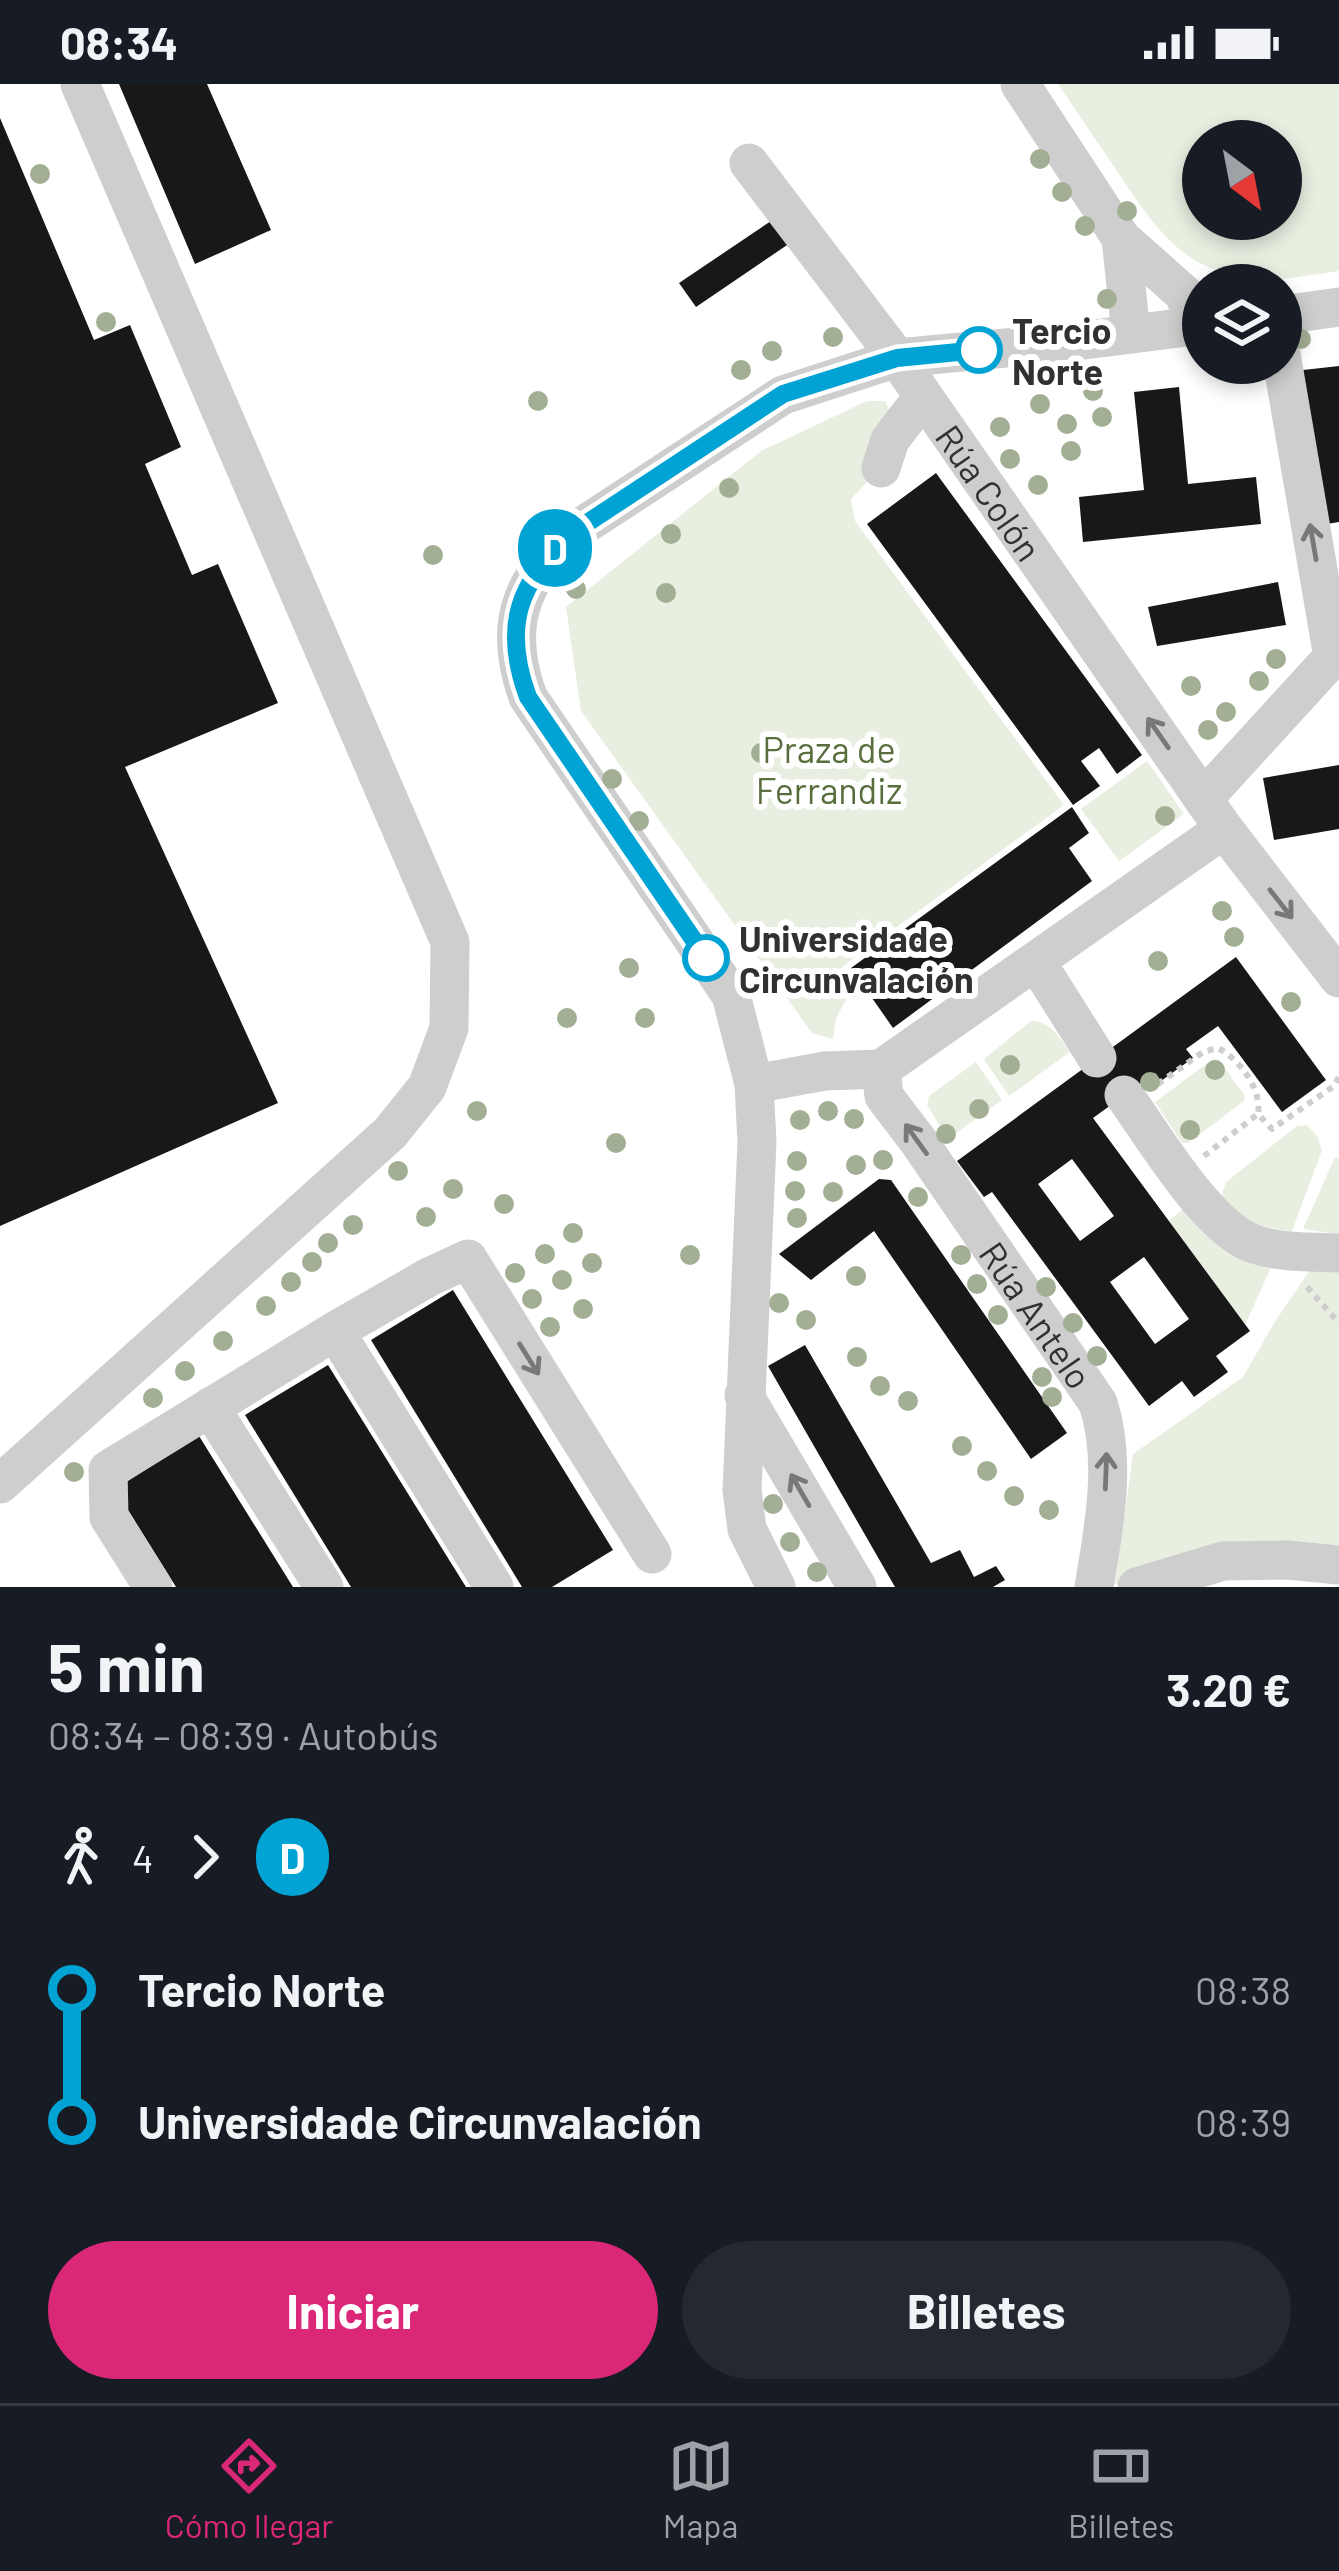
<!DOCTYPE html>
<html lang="es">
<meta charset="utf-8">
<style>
body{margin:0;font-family:Barlow,sans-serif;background:#242831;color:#f1f3f6;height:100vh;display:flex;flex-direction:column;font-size:45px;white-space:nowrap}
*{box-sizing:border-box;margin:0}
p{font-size:39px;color:#9ea1a6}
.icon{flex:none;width:66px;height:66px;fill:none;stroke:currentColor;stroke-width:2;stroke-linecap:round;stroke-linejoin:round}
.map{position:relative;height:1503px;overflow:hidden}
.panel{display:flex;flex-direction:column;background:#171b24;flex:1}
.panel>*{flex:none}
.badge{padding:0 24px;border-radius:39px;font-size:42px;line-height:78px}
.needle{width:78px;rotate:148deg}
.controls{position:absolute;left:1182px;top:36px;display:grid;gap:24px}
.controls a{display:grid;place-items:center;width:120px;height:120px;border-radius:50%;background:#171b24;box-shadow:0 6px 18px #0003;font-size:60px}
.map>.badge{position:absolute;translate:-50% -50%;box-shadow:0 0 0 6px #fff}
.legs{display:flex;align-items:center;gap:18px;height:132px;padding:0 48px;font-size:39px}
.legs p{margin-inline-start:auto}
.head{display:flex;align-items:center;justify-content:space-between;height:204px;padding:0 48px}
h1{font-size:66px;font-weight:700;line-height:90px}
.action{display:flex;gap:24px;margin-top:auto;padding:24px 48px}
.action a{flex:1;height:138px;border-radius:72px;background:#db2777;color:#fff;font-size:48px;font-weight:700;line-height:138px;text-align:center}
.action a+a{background:#242831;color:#f1f3f6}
ul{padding:0 48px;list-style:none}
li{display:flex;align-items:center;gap:42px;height:132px;font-size:45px}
li i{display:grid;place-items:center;width:18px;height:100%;margin:0 15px;background:currentColor}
li i::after{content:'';width:30px;height:30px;margin:-15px;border:9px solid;border-radius:50%;background:#171b24}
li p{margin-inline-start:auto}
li:first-child i{background:linear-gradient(#0000 50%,currentColor 0)}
li:last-child i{background:linear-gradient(currentColor 50%,#0000 0)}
.status{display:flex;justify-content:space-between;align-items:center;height:84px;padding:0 60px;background:#171b24;direction:ltr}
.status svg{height:33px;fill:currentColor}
.tabs{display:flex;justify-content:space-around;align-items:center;height:168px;border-top:3px solid #363941;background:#171b24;font-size:33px;color:#9ea1a6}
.tabs a{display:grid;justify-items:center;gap:6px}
.tabs .current{color:#db2777}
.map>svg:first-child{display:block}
.green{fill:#e8eee0;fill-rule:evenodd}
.building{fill:#181818;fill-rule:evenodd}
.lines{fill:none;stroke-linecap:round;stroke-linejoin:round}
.path{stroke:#cecece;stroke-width:6;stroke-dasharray:6 6;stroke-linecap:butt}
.minor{stroke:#cecece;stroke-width:39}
.tree{fill:#a3af94}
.oneway{stroke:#787878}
.line-1-casing{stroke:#fff;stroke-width:27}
.line-1{stroke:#00a3d4;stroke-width:18}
.stop-1-dot{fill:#fff;stroke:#00a3d4;stroke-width:6}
.labels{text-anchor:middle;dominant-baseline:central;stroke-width:12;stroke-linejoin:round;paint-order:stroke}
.stop-label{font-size:36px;font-weight:bold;fill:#313131;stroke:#fff;text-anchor:start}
.street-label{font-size:36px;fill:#313131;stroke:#fff}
.park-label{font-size:36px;fill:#586e3d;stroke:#fff}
</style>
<div class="status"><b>08:34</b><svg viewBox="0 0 49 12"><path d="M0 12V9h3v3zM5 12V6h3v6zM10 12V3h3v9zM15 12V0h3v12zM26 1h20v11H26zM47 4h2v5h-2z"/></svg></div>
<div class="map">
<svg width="1339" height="1503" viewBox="0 0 1339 1503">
<rect width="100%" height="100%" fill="#fff"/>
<g class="green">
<path d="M 1058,0 L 1339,0 L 1339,187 C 1315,190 1289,196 1265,195 C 1188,192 1160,151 1121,93 C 1100,62 1079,31 1058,0 ZM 1203,57 L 1281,57 L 1281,135 L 1203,135 Z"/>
<polygon points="867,317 885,317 892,332 871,394 851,415 855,437 1064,721 842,883 854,901 836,934 833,955 812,949 581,627 566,523 761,367"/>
<polygon points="1147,677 1184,730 1119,777 1081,725"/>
<path d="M 1031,937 C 1051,937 1059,954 1070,968 L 1009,1012 L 984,975 Z"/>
<polygon points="1213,975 1219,976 1245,1012 1244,1017 1188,1059 1182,1059 1155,1018"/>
<polygon points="976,978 1002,1016 948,1055 927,1021 929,1012"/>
<path d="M 1307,1041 L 1317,1052 L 1322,1066 L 1292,1147 C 1265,1144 1232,1138 1222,1110 L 1226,1098 L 1297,1042 Z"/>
<polygon points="1335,1073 1339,1075 1339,1150 1303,1145"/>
<path d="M 1184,1124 C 1207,1161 1231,1169 1272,1181 L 1245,1241 L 1169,1137 Z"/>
<polygon points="1310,1186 1339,1188 1339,1471 1115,1500 1133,1370 1243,1293 1274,1239"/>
</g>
<g class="building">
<polygon points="119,0 207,0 271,146 195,180"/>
<polygon points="0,34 94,256 130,241 181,363 145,380 192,491 218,480 278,619 125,683 278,1019 0,1142"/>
<polygon points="777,133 793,157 696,223 679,199"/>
<polygon points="1339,282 1339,438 1327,440 1303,286"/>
<polygon points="1179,303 1188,400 1256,393 1261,440 1083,458 1079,413 1144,406 1134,308"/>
<polygon points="936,389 1142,671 1117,690 1099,664 1081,677 1100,702 1073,721 867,440"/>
<polygon points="1278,498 1286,541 1157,562 1148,523"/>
<polygon points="1339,681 1339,745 1274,756 1263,694"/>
<polygon points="1072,723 1089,749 1069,764 1092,797 893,944 851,884"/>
<path d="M 1236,873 L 1326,996 L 1282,1028 L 1218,942 L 1186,965 L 1193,974 L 1161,997 L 1155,989 L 1093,1034 L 1250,1247 L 1216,1272 L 1228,1288 L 1194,1313 L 1182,1297 L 1149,1322 L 992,1108 L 984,1113 L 957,1077 ZM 1072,1075 L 1114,1132 L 1080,1157 L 1038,1100 ZM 1144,1173 L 1189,1235 L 1155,1260 L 1110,1198 Z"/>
<polygon points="879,1095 891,1096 1067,1349 1031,1375 874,1147 811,1196 779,1170"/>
<polygon points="453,1206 613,1466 552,1503 522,1503 371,1256"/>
<polygon points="805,1261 931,1479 960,1466 974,1493 996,1482 1005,1496 993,1503 895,1503 768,1282"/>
<polygon points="328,1281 466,1503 351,1503 245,1331"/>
<polygon points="199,1352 293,1503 176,1503 115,1405"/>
</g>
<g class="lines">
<g class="path">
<path d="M 1158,1000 L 1203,968 L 1218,964 C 1240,976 1262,1005 1258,1030 L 1272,1045 L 1334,1002 L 1339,993"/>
<polyline points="1204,1072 1258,1030"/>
<polyline points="1307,1203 1339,1239"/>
</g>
<g class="minor">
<polyline points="1020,0 1121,154 1184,210 1196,242"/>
<path id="s1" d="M 749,79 L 897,274 L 1224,745 L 1339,894"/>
<polyline points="1121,154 1131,250"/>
<polyline points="1281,231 1339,223"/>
<polyline points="1281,270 1333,573"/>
<polyline points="881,384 890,356 923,313"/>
<polyline points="1203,715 1333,573 1339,572"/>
<polyline points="1037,879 1097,974"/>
<path id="s2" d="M 881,985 L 884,1012 L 919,1058 L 1098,1319 C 1117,1376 1104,1444 1094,1503"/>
<polyline points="754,1000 825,987 881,985 1224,745"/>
<path d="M 1124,1011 C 1153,1051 1208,1145 1254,1160 C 1281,1169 1311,1168 1339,1169"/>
<polyline points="335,1247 494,1503"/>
<polyline points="744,1311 857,1503"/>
<polyline points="210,1323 324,1503"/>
<polyline points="0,1400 390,1049 427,1003 449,944 450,858 80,0"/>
<polyline points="153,1503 109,1433 108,1386 335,1247 429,1193 468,1175 652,1470"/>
<path d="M 776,1503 L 747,1445 L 742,1406 L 757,1058 L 754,1000 L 731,911 L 528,613 C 503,544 519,497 572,449 L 783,311 L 897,274 L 1061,259 L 1203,241"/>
<polyline points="1137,1503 1223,1477 1287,1476 1339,1481"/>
</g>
</g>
<g class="tree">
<circle cx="1040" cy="75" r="10"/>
<circle cx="40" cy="90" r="10"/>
<circle cx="1062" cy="108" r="10"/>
<circle cx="1127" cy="127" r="10"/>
<circle cx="1085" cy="142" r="10"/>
<circle cx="1107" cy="215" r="10"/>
<circle cx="106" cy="238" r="10"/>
<circle cx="833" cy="253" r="10"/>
<circle cx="1301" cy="255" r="10"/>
<circle cx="772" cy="267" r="10"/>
<circle cx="741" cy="286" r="10"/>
<circle cx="1093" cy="307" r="10"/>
<circle cx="538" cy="317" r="10"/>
<circle cx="1040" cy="320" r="10"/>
<circle cx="1102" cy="333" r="10"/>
<circle cx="1067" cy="340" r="10"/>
<circle cx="1000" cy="343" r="10"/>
<circle cx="1071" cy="367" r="10"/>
<circle cx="1010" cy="375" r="10"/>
<circle cx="1038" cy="401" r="10"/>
<circle cx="729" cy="404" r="10"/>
<circle cx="671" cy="450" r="10"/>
<circle cx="433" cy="471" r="10"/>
<circle cx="576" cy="505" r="10"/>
<circle cx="666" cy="509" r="10"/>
<circle cx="1276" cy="575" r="10"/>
<circle cx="1259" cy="597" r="10"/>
<circle cx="1191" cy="602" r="10"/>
<circle cx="1226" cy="628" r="10"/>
<circle cx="1208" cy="646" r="10"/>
<circle cx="761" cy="669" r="10"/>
<circle cx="612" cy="695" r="10"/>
<circle cx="1165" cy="732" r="10"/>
<circle cx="639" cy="737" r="10"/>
<circle cx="1222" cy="827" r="10"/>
<circle cx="1234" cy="853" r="10"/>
<circle cx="1158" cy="877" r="10"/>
<circle cx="629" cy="884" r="10"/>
<circle cx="1291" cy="918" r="10"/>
<circle cx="567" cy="934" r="10"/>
<circle cx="645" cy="934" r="10"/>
<circle cx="1010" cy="981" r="10"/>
<circle cx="1215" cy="986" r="10"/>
<circle cx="1150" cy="998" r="10"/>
<circle cx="979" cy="1025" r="10"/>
<circle cx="477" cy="1027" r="10"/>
<circle cx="828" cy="1027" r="10"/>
<circle cx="854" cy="1035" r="10"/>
<circle cx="800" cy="1036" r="10"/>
<circle cx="1190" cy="1046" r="10"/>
<circle cx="946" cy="1050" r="10"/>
<circle cx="616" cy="1059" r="10"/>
<circle cx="883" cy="1076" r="10"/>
<circle cx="797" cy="1077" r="10"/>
<circle cx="856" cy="1081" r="10"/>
<circle cx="398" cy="1087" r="10"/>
<circle cx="453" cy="1105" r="10"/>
<circle cx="795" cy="1107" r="10"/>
<circle cx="833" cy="1108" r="10"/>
<circle cx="918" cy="1113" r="10"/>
<circle cx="504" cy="1120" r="10"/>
<circle cx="426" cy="1133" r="10"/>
<circle cx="797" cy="1134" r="10"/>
<circle cx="353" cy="1141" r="10"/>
<circle cx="573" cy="1149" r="10"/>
<circle cx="328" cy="1159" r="10"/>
<circle cx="545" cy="1170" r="10"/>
<circle cx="690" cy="1171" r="10"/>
<circle cx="961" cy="1171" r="10"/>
<circle cx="312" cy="1178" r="10"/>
<circle cx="592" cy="1179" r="10"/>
<circle cx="515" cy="1189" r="10"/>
<circle cx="856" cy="1192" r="10"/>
<circle cx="562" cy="1196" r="10"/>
<circle cx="291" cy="1198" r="10"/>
<circle cx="977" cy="1200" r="10"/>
<circle cx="1046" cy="1203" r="10"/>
<circle cx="532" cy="1215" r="10"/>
<circle cx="779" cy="1219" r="10"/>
<circle cx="266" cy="1222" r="10"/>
<circle cx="583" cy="1225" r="10"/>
<circle cx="998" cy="1231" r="10"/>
<circle cx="806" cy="1236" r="10"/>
<circle cx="1073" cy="1239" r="10"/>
<circle cx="550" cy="1243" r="10"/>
<circle cx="223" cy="1257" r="10"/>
<circle cx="1097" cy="1272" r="10"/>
<circle cx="857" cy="1273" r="10"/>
<circle cx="185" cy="1287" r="10"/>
<circle cx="1042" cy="1293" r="10"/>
<circle cx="880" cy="1302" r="10"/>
<circle cx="1052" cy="1313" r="10"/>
<circle cx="153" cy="1314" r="10"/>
<circle cx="908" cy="1317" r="10"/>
<circle cx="962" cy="1362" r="10"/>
<circle cx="987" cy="1387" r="10"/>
<circle cx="74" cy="1388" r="10"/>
<circle cx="1014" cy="1412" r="10"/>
<circle cx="773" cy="1420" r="10"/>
<circle cx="1049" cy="1426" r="10"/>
<circle cx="790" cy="1458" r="10"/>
<circle cx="817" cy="1488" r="10"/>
</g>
<defs><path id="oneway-shaft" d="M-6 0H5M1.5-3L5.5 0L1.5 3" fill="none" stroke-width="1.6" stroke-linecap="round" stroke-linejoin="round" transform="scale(3)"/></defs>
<g class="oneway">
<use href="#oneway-shaft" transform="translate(1313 458) rotate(-100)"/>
<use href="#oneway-shaft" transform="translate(1158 649) rotate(-125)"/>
<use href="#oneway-shaft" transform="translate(1281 820) rotate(52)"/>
<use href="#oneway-shaft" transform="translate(916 1055) rotate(-126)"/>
<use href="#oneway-shaft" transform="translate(529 1275) rotate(58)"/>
<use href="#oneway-shaft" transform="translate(1106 1387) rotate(-88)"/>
<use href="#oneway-shaft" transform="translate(800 1406) rotate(-120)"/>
</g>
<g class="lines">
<defs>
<path id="line-1" d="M 706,874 L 528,613 C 502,543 518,498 572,449 L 783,310 L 897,274 L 979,266"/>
</defs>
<use href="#line-1" class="line-1-casing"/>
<use href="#line-1" class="line-1"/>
</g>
<g class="stop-1-dot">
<circle cx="979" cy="266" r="21"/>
<circle cx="706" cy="874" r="21"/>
</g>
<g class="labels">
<g class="stop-label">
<text x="1012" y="245">Tercio<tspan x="1012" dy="41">Norte</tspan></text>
<text x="739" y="853">Universidade<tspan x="739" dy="41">Circunvalación</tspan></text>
</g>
<g class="street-label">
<text stroke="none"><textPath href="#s1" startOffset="408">Rúa Colón</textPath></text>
<text stroke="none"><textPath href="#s2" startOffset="294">Rúa Antelo</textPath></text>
</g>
<g class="park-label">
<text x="829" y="664">Praza de<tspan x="829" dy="41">Ferrandiz</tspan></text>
</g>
</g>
</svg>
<div class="controls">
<a><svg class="needle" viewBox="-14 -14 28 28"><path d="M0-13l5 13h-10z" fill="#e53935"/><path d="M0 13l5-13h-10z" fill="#9ea1a6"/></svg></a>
<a><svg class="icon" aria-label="layers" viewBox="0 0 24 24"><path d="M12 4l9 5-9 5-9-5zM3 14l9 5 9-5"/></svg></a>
</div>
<b class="badge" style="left:555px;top:464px;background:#00a3d4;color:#fff">D</b>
</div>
<section class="panel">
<div class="head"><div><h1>5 min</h1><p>08:34 – 08:39 · Autobús</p></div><b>3.20 €</b></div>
<div class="legs"><svg class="icon" aria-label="walk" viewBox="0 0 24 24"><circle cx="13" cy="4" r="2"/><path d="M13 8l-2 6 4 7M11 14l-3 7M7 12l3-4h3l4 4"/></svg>4<svg class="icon" aria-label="forward" viewBox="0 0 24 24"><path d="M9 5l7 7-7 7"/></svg><b class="badge" style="background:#00a3d4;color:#fff">D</b></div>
<ul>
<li><i style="color:#00a3d4"></i><b>Tercio Norte</b><p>08:38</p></li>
<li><i style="color:#00a3d4"></i><b>Universidade Circunvalación</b><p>08:39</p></li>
</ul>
<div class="action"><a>Iniciar</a><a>Billetes</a></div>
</section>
<nav class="tabs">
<a class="current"><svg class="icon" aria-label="directions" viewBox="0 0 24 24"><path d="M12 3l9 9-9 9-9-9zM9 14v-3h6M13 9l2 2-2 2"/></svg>Cómo llegar</a>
<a><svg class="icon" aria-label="map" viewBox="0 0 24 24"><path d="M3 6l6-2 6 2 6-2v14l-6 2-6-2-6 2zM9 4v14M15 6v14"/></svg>Mapa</a>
<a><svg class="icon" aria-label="tickets" viewBox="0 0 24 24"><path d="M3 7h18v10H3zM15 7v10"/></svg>Billetes</a>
</nav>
